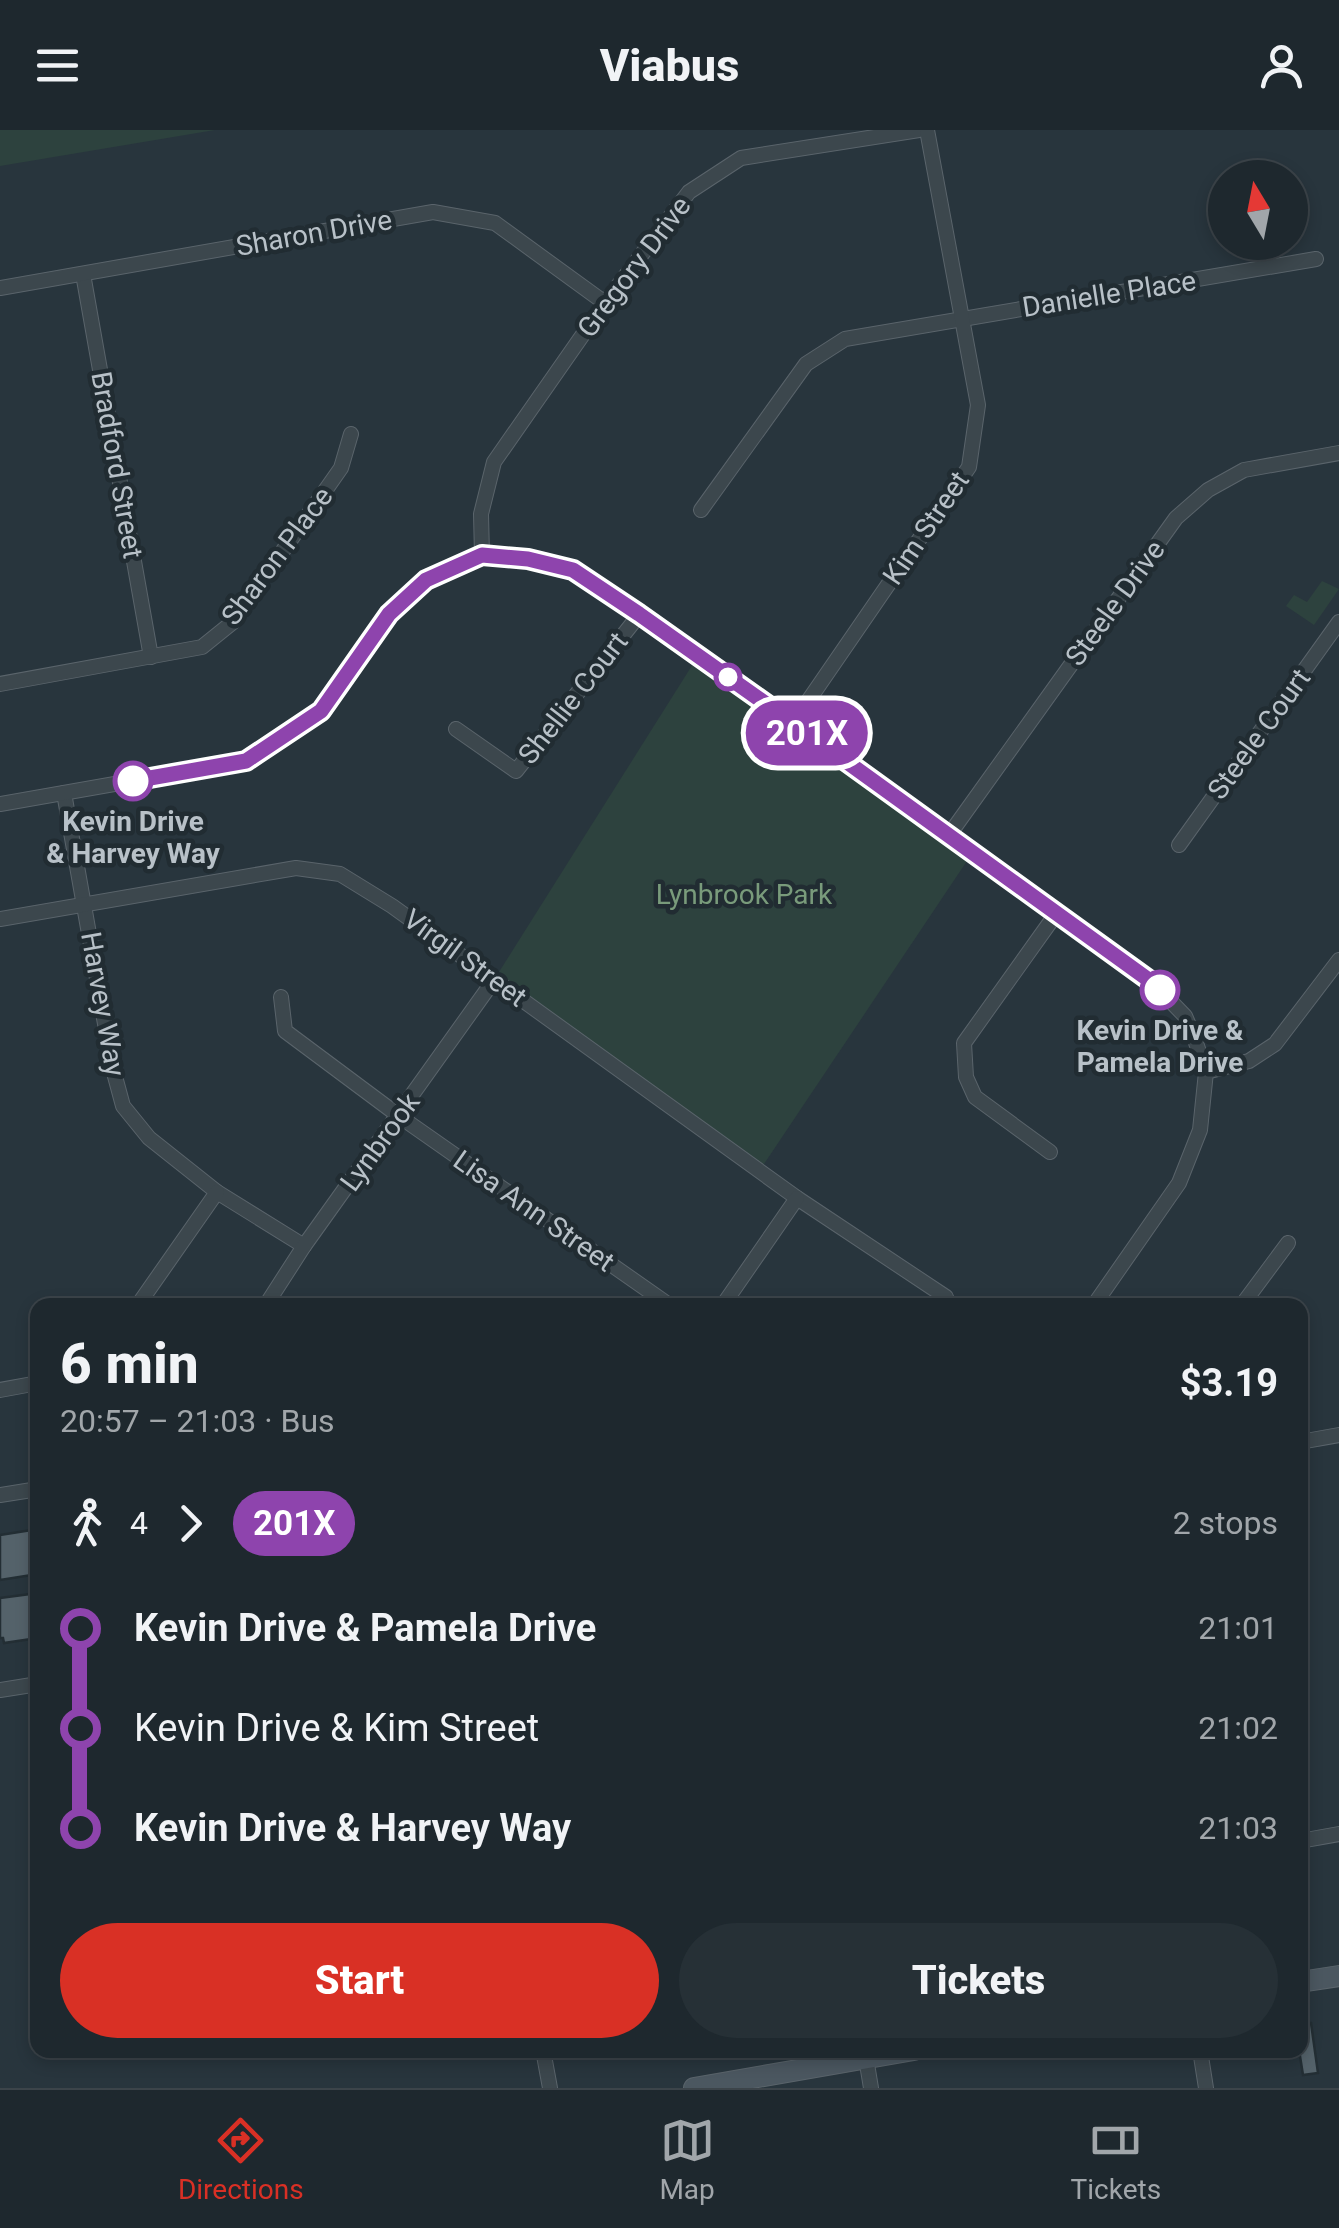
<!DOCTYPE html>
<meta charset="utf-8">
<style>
body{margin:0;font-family:Roboto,sans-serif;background:#263036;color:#f1f3f6;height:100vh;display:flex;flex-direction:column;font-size:38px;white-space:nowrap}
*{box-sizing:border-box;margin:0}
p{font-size:32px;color:#a1a6aa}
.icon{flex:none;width:55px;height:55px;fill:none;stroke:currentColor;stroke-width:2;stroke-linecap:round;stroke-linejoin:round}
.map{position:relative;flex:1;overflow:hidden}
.panel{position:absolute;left:30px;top:1168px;width:1278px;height:760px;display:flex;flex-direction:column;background:#1e282e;border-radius:20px;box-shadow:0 5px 15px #0003,0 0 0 2px #3c444a}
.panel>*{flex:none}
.badge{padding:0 20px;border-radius:32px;font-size:35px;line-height:65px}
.needle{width:65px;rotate:350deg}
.buttons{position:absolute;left:1208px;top:30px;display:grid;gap:20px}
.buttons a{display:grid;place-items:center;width:100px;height:100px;border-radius:50%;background:#1e282e;box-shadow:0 5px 15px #0003,0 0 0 2px #3c444a;font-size:50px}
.map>.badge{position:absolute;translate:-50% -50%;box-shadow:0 0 0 5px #fff}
.legs{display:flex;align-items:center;gap:15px;height:110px;padding:0 30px;font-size:32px}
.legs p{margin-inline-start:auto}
.head{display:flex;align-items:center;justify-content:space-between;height:170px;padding:0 30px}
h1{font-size:55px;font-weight:800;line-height:75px}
.primary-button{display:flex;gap:20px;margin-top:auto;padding:20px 30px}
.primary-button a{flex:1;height:115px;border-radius:60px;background:#d93025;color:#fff;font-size:40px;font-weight:800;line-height:115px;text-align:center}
.primary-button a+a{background:#263036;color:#f1f3f6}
ul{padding:0 30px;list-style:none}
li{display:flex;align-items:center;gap:35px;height:100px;font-size:38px}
li i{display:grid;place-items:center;width:15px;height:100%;margin:0 12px;background:currentColor}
li i::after{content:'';width:25px;height:25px;margin:-12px;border:8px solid;border-radius:50%;background:#1e282e}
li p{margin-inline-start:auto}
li:first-child i{background:linear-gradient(#0000 50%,currentColor 0)}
li:last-child i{background:linear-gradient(currentColor 50%,#0000 0)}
header{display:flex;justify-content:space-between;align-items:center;height:130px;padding:0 30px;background:#1e282e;font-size:45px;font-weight:800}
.dock{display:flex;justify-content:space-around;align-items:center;height:140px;border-top:2px solid #3c444a;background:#1e282e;font-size:28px;color:#a1a6aa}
.dock a{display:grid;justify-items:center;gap:5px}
.dock .selected{color:#d93025}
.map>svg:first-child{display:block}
.green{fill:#2d423e}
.building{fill:#54626a;stroke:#232e34;stroke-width:2.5}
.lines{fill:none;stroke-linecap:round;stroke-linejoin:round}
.minor-casing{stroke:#5a646b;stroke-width:16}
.secondary-casing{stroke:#5a646b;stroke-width:22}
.minor{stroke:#3c474d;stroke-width:14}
.secondary{stroke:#4b5760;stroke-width:20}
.line-1-casing{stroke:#fff;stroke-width:22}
.line-1{stroke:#8e44ad;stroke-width:15}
.stop-1-dot{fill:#fff;stroke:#8e44ad;stroke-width:5}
.labels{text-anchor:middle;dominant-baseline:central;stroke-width:9;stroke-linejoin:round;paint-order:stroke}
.street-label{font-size:28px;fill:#b8c1c8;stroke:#212c32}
.stop-label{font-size:28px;font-weight:bold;fill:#b8c1c8;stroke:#212c32}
.park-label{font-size:28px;fill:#799b7b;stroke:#212c32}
</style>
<header><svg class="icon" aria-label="menu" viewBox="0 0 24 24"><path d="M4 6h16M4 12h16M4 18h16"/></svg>Viabus<svg class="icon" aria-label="person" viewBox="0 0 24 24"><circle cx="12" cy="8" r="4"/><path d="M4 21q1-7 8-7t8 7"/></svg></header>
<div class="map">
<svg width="1339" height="1958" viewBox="0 0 1339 1958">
<rect width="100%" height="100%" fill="#28353d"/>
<g class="green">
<polygon points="0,0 215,0 0,36"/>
<polygon points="1322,451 1339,459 1314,495 1286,476 1294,465 1307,472"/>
<polygon points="698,526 973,722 760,1040 494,850"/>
</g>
<g class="building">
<polygon points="38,1399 38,1444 0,1450 0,1405"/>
<polygon points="38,1463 38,1508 4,1513 3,1508 0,1508 0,1468"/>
<polygon points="1311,1893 1318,1943 1303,1945 1299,1920 1300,1894"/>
</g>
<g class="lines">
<defs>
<g id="minor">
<polyline points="83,144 151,527"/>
<polyline points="0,158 433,82 495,93 605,173"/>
<polyline points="701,380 806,234 845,209 1316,129"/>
<polyline points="482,425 481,384 494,332 605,173 689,62 741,28 919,0"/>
<polyline points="0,554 202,517 233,492 341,338 351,304"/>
<polyline points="793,593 969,337 978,275 927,0"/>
<polyline points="456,599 516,641 639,485"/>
<polyline points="64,663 113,939 123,976 149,1008 217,1062 304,1116"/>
<polyline points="0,674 245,631 321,581 389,484 426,450 482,425 528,429 573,441 639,485 793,593 1153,853 1185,886 1194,907 1206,942 1200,1000 1179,1053 1094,1175"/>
<polyline points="949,705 1176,388 1208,360 1244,340 1339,323"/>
<polyline points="1179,715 1339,492"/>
<polyline points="0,789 296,738 340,744 392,776 797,1068 946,1167"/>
<polyline points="281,867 285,901 399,986 669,1175"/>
<polyline points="1206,942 1249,931 1275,914 1339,830"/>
<polyline points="1050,1022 975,967 966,947 964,913 1056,784"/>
<polyline points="138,1175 217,1062"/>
<polyline points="266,1175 304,1116 494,850"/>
<polyline points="723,1175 797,1068"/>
<polyline points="1242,1175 1288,1113"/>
<polyline points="0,1260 38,1253"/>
<polyline points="1300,1312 1339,1305"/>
<polyline points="0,1365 38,1359"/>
<polyline points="0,1560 38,1554"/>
<polyline points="1300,1711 1339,1704"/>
<polyline points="543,1920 550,1958"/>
<polyline points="1200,1920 1206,1958"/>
<polyline points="866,1928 871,1958"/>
</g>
<g id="secondary">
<polyline points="1300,1852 1339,1846"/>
<polyline points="694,1958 914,1920"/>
</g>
</defs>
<use href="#minor" class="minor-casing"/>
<use href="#secondary" class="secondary-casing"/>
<use href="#minor" class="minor"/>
<use href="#secondary" class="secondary"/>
</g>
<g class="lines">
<defs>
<polyline id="line-1" points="133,651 246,631 321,581 389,484 426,450 482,425 528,429 573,440 639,484 793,593 1153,853 1160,860"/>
</defs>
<use href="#line-1" class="line-1-casing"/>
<use href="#line-1" class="line-1"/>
</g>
<g class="stop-1-dot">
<circle cx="728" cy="547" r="12"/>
<circle cx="133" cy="651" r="18"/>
<circle cx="1160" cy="860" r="18"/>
</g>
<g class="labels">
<g class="street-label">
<text transform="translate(314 103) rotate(-10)">Sharon Drive</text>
<text transform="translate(634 137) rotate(-53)">Gregory Drive</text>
<text transform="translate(1109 164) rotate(-9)">Danielle Place</text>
<text transform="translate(117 335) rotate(80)">Bradford Street</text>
<text transform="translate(926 398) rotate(-56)">Kim Street</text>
<text transform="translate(277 426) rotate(-53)">Sharon Place</text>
<text transform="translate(1115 473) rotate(-54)">Steele Drive</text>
<text transform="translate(573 568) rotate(-52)">Shellie Court</text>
<text transform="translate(1259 604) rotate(-54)">Steele Court</text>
<text transform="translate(465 828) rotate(36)">Virgil Street</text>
<text transform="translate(103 874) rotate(80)">Harvey Way</text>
<text transform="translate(380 1012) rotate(-54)">Lynbrook</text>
<text transform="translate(534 1081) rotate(35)">Lisa Ann Street</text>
</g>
<g class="stop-label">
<text x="133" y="691">Kevin Drive<tspan x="133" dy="32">&amp; Harvey Way</tspan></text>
<text x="1160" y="900">Kevin Drive &amp;<tspan x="1160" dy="32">Pamela Drive</tspan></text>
</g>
<g class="park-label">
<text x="744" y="764">Lynbrook Park</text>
</g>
</g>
</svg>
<div class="buttons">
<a><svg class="needle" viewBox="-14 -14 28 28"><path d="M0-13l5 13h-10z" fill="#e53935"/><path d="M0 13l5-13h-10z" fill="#a1a6aa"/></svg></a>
</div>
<b class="badge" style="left:807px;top:603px;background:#8e44ad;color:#fff">201X</b>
<section class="panel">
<div class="head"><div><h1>6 min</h1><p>20:57 – 21:03 · Bus</p></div><b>$3.19</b></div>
<div class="legs"><svg class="icon" aria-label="walk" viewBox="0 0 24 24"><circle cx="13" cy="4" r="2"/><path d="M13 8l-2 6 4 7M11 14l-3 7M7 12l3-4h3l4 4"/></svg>4<svg class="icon" aria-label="forward" viewBox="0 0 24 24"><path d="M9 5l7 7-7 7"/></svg><b class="badge" style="background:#8e44ad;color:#fff">201X</b><p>2 stops</p></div>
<ul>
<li><i style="color:#8e44ad"></i><b>Kevin Drive &amp; Pamela Drive</b><p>21:01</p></li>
<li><i style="color:#8e44ad"></i><span>Kevin Drive &amp; Kim Street</span><p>21:02</p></li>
<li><i style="color:#8e44ad"></i><b>Kevin Drive &amp; Harvey Way</b><p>21:03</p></li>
</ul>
<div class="primary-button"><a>Start</a><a>Tickets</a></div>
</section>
</div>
<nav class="dock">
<a class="selected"><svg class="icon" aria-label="directions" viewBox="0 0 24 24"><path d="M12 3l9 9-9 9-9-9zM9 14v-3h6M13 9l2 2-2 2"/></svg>Directions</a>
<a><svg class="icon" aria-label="map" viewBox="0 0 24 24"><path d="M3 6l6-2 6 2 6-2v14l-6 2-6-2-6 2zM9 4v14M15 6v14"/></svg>Map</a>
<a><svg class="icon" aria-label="tickets" viewBox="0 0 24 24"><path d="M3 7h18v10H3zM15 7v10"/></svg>Tickets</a>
</nav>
